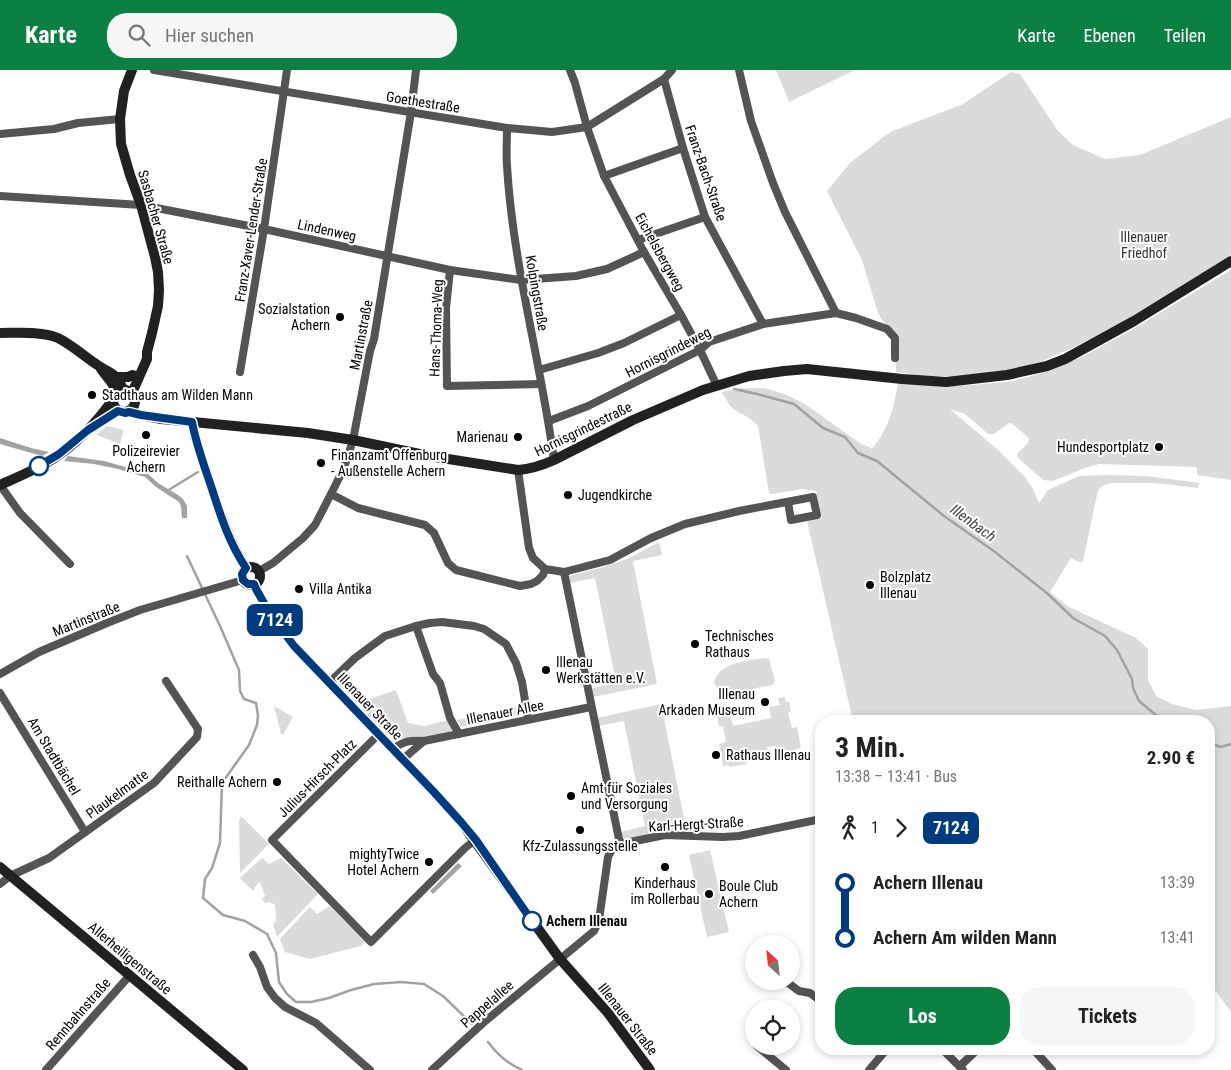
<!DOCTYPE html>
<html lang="de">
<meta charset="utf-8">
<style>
body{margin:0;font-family:"Roboto Condensed",sans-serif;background:#f6f6f6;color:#222;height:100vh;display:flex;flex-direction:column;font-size:19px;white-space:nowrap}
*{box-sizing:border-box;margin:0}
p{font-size:16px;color:#767676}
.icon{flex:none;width:28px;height:28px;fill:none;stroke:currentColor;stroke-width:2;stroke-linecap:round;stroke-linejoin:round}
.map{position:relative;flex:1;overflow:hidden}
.details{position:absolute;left:815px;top:645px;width:400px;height:340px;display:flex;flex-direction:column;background:#fff;border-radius:20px;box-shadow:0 2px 8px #0003}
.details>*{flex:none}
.badge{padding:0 10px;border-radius:8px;font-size:18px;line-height:32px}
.needle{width:32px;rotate:333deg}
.tools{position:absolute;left:745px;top:865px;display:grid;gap:10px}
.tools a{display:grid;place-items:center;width:55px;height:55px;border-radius:50%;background:#fff;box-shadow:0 2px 8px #0003;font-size:25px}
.map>.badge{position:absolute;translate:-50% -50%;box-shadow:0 0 0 2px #fff}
.legs{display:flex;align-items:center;gap:8px;height:55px;padding:0 20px;font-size:16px}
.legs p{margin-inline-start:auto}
.overview{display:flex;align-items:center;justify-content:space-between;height:85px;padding:0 20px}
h1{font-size:28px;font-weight:700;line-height:38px}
.action{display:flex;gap:10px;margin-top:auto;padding:10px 20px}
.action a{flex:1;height:58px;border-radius:20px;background:#0b8043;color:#fff;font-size:20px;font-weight:700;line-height:58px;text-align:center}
.action a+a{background:#f6f6f6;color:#222}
ul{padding:0 20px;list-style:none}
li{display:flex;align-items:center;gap:18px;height:55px;font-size:19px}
li i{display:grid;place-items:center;width:8px;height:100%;margin:0 6px;background:currentColor}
li i::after{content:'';width:12px;height:12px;margin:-6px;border:4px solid;border-radius:50%;background:#fff}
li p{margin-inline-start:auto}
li:first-child i{background:linear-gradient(#0000 50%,currentColor 0)}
li:last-child i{background:linear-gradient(currentColor 50%,#0000 0)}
header{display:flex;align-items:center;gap:30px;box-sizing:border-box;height:70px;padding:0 25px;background:#0b8043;color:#fff}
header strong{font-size:24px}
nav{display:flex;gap:28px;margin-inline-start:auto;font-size:18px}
.search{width:350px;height:45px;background:#f6f6f6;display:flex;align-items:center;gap:12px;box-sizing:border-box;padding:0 18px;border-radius:20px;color:#767676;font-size:19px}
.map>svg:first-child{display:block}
.green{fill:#dbdbdb}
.water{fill:#a2a2a2}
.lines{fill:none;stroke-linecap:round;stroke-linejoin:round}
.stream{stroke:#a2a2a2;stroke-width:2.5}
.street{stroke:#545454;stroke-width:8}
.secondary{stroke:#212121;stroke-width:10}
.line-1-casing{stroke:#fff;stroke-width:11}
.line-1{stroke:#003b80;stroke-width:8}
.poi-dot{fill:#000;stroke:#fff;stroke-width:2}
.stop-1-dot{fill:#fff;stroke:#003b80;stroke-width:2.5}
.labels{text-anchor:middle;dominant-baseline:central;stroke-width:4;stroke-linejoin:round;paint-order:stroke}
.street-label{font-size:14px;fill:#000;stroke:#fff}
.park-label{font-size:14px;fill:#323232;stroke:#fff}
.poi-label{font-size:14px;fill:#000;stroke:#fff;text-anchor:start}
.stop-label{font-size:14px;font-weight:bold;fill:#000;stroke:#fff;text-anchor:start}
.water-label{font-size:15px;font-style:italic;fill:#434343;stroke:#fff}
</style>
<header>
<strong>Karte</strong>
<div class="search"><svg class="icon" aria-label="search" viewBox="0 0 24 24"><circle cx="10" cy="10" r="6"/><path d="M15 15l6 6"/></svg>Hier suchen</div>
<nav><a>Karte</a><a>Ebenen</a><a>Teilen</a></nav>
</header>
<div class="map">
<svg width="1231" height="1000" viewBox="0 0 1231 1000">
<rect width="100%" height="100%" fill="#fff"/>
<g class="green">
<polygon points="776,0 855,0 789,32"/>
<polygon points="1011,2 1020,4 1058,61 1073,75 1105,89 1140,85 1231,47 1231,185 1124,251 1077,276 1042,291 1016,299 953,306 924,306 896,302 896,266 882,250 878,243 862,190 827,121 850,93 890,62 963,34"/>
<path d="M 1231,200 L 1231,410 L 1197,405 L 1197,397 L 1099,394 L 1085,398 L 1053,411 L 1043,410 L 1018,388 L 1017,384 L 1028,373 L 1029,369 L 1013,354 L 1009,353 L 994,364 L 988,364 L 965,344 L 950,339 L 998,380 L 1025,407 L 1033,419 L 1039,433 L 1048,420 L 1079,406 L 1105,405 L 1146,406 L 1200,413 L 1198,418 L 1155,413 L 1111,413 L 1104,415 L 1098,420 L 1083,491 L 1079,492 L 1071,488 L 1050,522 L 1069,537 L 1136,568 L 1148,579 L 1148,610 L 1156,626 L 1172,634 L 1196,640 L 1231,636 L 1231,942 L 1209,912 L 1209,651 L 853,651 L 807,451 L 822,448 L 816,421 L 802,419 L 772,424 L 769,423 L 758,356 C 749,346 744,346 735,340 C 729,336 726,329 722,323 L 722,322 L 740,318 L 764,318 L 785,324 L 805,334 L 861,374 L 872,378 C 889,360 894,336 898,313 L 960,316 L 1006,312 L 1029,307 L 1082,287 L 1135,258 Z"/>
<polygon points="107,356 124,360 120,374 96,365"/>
<polygon points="659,472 662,485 633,491 657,614 593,627 591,619 616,612 595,508 570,513 569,506 603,497 627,489"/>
<path d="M 764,588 L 769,589 L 775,611 L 772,615 L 732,623 L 718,619 L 714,613 C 718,592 747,591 764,588 Z"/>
<path d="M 344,602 L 349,602 L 361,632 L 396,620 L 408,653 L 425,656 L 448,650 L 452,658 L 451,661 C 440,665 402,672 391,667 L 363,641 L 367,638 L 358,631 L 350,621 L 333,612 Z"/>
<polygon points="785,627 786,632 789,631 791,642 788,643 792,658 797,657 801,678 796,679 797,683 778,687 776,676 767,677 769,683 756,686 755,680 745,682 747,694 730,697 729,695 723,696 719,674 726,672 723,656 719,657 717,646 730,644 733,656 771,648 769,637 780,635 778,628"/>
<polygon points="661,634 687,763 627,770 622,768 621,762 645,756 624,651 599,656 597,648"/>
<polygon points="274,636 293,647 283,665 281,664"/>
<polygon points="525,636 525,640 523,644 461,657 457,650"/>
<polygon points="241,746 269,774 240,803 239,750"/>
<polygon points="710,780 729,862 707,867 689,785"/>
<polygon points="262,788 269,794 281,788 318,824 277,867 273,854 275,853 276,848 275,835 270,832 265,833 262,829 265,826 260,812 257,814 253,821 240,808"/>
<polygon points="330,836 365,872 361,876 310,889 285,882 280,869 310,837 317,844"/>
</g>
<g class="water">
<polygon points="0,368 31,378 49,382 42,386 0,374"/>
<polygon points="68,386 104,391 147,403 158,413 178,425 183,429 187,436 187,448 182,448 181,436 179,432 156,417 145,407 118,399 94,394 64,391"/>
<polygon points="458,793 462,796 433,824 430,821"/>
</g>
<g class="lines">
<g class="stream">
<polyline points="734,319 757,324 794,334 823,358 845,367 858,383 877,391 944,446 995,482 1048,524 1073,548 1105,566 1117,580 1132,609 1133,618 1139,631 1163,651"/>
<polyline points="167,421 198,402"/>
<polyline points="187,486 220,556 239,600 240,621 244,629 256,633 258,645 257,655 249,675 222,713 220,773 212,798 205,809 203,828 223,845 245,851 267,864 276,883 279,912 287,924 296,932 311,932 329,928 351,920 374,914 401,912 424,914 443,926 472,954"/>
<polyline points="1209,673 1221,677 1231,674"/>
<path d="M 488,972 C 498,985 507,993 522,1000"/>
</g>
<g class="street">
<polyline points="154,0 507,58 552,62 587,57 664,9 672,0"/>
<polyline points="570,0 575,13 587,57 604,106 644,182 681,245 700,280 717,316"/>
<polyline points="739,0 751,51 773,113 785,142 836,243"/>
<polyline points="664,9 683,78 705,147 763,254"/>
<path d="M 507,58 C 507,71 506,84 507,96 C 513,196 541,292 554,390"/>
<polyline points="0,64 54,59 78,53 120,49"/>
<polyline points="604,106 683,78"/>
<polyline points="0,126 141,135 264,159 450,200 521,210 576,206 607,199 644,182"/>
<polyline points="638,170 705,147"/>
<polyline points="450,200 446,238 447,316 541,314"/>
<polyline points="539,300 598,283 624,273 681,245"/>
<polyline points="240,302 264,159 287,0"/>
<polyline points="549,351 588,336 700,280 709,272 763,254 836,243 856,248 887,259 895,268 895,288"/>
<polyline points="518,400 529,478 533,488 545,499 564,502 610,490 651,468 685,454 739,441 813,427 817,445 791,450 788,432"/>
<polyline points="0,415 20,443 70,494"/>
<polyline points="331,424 358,438 425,455 434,463 448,493 456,500 520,516 531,514 537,511 543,505 545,499"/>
<polyline points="259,501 273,493 303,468 315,455 331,424 344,398 353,370 370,281 374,269 411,42 416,0"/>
<polyline points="564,502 620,774"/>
<polyline points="416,556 433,604 440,613 450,648 459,664"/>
<polyline points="0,604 39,582 107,553 140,540 243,510"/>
<polyline points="329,613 355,588 385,566 416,556 430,553 442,552 474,556 484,559 506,574 516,593 522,612 528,649"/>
<polyline points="0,623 85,762"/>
<polyline points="379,664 272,770 371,872 465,778 475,770"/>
<path d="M 393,679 C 404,671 410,670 424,671 L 591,637"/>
<polyline points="403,689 424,671"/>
<polyline points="0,814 10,806 49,788 154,713 197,667 198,659 166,611"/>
<polyline points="253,885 260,897 267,917 275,928 285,937 316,953 370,1000"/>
<polyline points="788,913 799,921 810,923 821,931"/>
<polyline points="757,976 786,1000"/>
<polyline points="942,979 963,1000"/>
<polyline points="1033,979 1052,1000"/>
<polyline points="960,996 978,979"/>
<polyline points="46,1000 130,905"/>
<path d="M 432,1000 L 483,953 L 594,861 L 599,850 L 608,787 C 611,781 613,777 620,774 L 665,765 L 723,767 L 739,766 L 821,749"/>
<polyline points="869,1000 887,979"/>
</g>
<g class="secondary">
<polyline points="132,0 124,21 120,49 121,74 130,105 141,135 155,187 158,202 159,220 158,236 152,263 147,282 147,289 132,323"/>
<path d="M 0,263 C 18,263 41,261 58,268 C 72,275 84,286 96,294 C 110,304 117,302 123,320"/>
<polyline points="101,299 111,312 117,322"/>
<polyline points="118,307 128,307 133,305"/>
<circle cx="124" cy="331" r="11"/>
<path d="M 129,341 L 141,345 L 161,349 L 308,363 L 353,370 L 429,386 L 518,400 C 531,399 543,395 554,390 L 633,350 L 703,320 L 749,306 L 784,301 L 807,299 L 902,309 L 946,312 L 1007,305 L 1047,296 L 1065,289 L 1134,251 L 1231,191"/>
<path d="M 192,352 C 196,374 204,395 211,416 C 220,444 230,473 246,498"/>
<path d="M 0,415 C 18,407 37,399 53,389 C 76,374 96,353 112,331"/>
<circle cx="251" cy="506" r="9"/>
<polyline points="255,514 256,519 269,542 294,576 433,721 461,752 560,889 608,943 650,1000"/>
<polyline points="0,797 243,1000"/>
</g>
</g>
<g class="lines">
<defs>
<path id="line-1" d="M 39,396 L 59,384 L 88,360 L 118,341 L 125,343 L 129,342 L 141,345 L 192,352 C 196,374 204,395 211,416 C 220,444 229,473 246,498 L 242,504 L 243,510 L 248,514 L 254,514 L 256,519 L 269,542 L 294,576 L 433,721 L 461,752 L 476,770 L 532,851"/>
</defs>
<use href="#line-1" class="line-1-casing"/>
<use href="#line-1" class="line-1"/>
</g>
<g class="poi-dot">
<circle cx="340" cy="247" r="5"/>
<circle cx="92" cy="325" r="5"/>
<circle cx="146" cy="365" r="5"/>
<circle cx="518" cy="367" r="5"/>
<circle cx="1159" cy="377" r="5"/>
<circle cx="321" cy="393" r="5"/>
<circle cx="568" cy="425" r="5"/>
<circle cx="870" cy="515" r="5"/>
<circle cx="299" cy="519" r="5"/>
<circle cx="695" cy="574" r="5"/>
<circle cx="546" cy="600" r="5"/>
<circle cx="765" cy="632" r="5"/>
<circle cx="716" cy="685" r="5"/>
<circle cx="277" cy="712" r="5"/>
<circle cx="571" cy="726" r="5"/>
<circle cx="580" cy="760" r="5"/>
<circle cx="429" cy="792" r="5"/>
<circle cx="665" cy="797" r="5"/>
<circle cx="709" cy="824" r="5"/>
</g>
<g class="stop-1-dot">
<circle cx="39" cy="396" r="9"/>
<circle cx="532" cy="851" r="9"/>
</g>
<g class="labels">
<g class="street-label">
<text transform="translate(423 32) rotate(9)">Goethestraße</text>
<text transform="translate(706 103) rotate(71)">Franz-Bach-Straße</text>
<text transform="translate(156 147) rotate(74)">Sasbacher Straße</text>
<text transform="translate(251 160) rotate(-81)">Franz-Xaver-Lender-Straße</text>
<text transform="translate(327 160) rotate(12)">Lindenweg</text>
<text transform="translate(660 182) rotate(61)">Eichelsbergweg</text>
<text transform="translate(537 223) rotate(80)">Kolpingstraße</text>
<text transform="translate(436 258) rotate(-88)">Hans-Thoma-Weg</text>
<text transform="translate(361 265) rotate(-79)">Martinstraße</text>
<text transform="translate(668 282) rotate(-27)">Hornisgrindeweg</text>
<text transform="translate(583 359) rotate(-26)">Hornisgrindestraße</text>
<text transform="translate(86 549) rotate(-22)">Martinstraße</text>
<text transform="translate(370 636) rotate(46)">Illenauer Straße</text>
<text transform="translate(505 642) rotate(-11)">Illenauer Allee</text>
<text transform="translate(54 686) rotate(59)">Am Stadtbächel</text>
<text transform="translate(317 708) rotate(-45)">Julius-Hirsch-Platz</text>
<text transform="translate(117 724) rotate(-36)">Plaukelmatte</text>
<text transform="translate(696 754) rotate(-3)">Karl-Hergt-Straße</text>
<text transform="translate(130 888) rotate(40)">Allerheiligenstraße</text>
<text transform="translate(487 934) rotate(-41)">Pappelallee</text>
<text transform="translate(78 944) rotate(-49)">Rennbahnstraße</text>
<text transform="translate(628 949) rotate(52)">Illenauer Straße</text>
</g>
<g class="park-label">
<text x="1144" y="167">Illenauer<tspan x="1144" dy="16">Friedhof</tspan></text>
</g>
<g class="poi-label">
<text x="330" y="239" text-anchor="end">Sozialstation<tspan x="330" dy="16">Achern</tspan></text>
<text x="102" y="325">Stadthaus am Wilden Mann</text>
<text x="508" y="367" text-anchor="end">Marienau</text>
<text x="1149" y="377" text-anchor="end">Hundesportplatz</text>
<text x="146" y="381" text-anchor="middle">Polizeirevier<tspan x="146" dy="16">Achern</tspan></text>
<text x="331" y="385">Finanzamt Offenburg<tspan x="331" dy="16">- Außenstelle Achern</tspan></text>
<text x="578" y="425">Jugendkirche</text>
<text x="880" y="507">Bolzplatz<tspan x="880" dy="16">Illenau</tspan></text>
<text x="309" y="519">Villa Antika</text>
<text x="705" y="566">Technisches<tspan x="705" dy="16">Rathaus</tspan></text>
<text x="556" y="592">Illenau<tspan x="556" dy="16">Werkstätten e.V.</tspan></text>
<text x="755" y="624" text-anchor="end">Illenau<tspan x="755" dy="16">Arkaden Museum</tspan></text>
<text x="726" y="685">Rathaus Illenau</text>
<text x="267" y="712" text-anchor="end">Reithalle Achern</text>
<text x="581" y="718">Amt für Soziales<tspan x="581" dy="16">und Versorgung</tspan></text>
<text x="580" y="776" text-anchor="middle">Kfz-Zulassungsstelle</text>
<text x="419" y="784" text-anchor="end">mightyTwice<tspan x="419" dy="16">Hotel Achern</tspan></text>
<text x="665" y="813" text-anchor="middle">Kinderhaus<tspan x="665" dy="16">im Rollerbau</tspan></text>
<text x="719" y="816">Boule Club<tspan x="719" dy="16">Achern</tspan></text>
</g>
<g class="stop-label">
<text x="546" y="851">Achern Illenau</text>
</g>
<g class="water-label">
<text transform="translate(973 453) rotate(36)">Illenbach</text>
</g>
</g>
</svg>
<div class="tools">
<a><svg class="needle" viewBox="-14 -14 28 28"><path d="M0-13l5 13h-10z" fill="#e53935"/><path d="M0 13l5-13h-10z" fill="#767676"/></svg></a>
<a><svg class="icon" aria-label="locate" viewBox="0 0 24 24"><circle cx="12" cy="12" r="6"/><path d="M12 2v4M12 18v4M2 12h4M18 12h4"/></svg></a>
</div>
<b class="badge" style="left:275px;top:550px;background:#003b80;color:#fff">7124</b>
<section class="details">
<div class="overview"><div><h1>3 Min.</h1><p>13:38 – 13:41 · Bus</p></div><b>2.90 €</b></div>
<div class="legs"><svg class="icon" aria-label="walk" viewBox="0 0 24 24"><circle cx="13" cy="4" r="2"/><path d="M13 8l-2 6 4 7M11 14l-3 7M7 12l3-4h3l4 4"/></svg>1<svg class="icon" aria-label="forward" viewBox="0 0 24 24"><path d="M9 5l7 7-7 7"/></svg><b class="badge" style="background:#003b80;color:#fff">7124</b></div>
<ul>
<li><i style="color:#003b80"></i><b>Achern Illenau</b><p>13:39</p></li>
<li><i style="color:#003b80"></i><b>Achern Am wilden Mann</b><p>13:41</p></li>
</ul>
<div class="action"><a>Los</a><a>Tickets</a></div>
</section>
</div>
